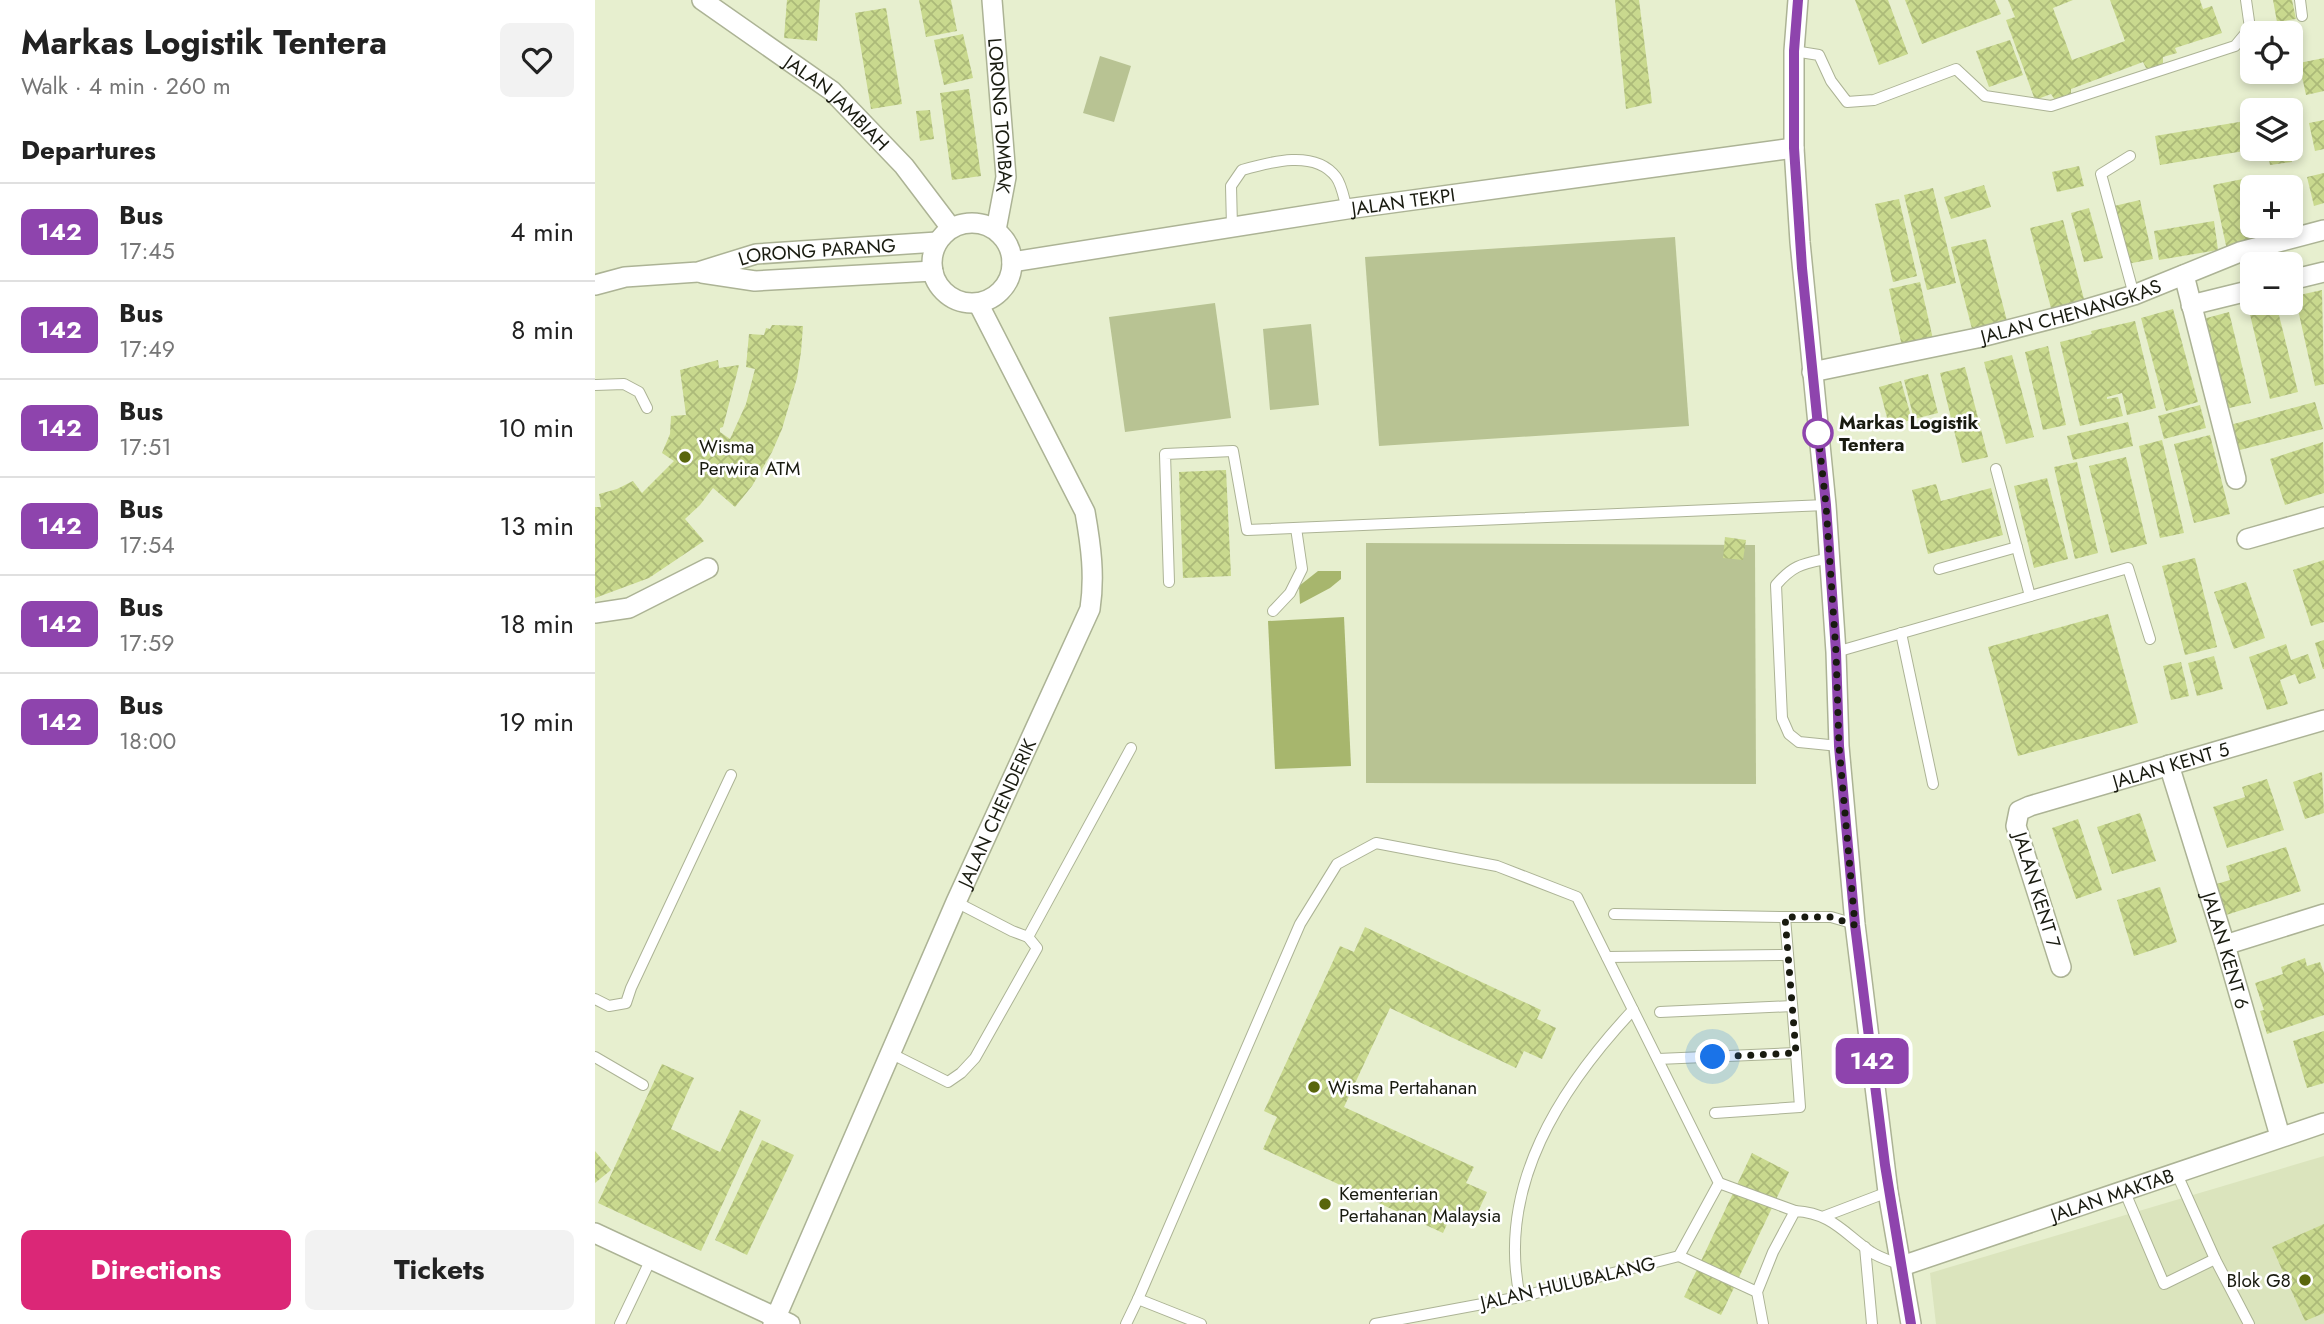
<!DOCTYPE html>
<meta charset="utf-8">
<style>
body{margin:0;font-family:Jost,sans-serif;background:#f2f2f2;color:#222;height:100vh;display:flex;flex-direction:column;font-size:26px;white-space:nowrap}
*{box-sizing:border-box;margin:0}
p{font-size:23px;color:#767676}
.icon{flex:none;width:38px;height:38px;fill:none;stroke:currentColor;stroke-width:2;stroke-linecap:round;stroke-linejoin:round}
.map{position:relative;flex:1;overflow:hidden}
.sheet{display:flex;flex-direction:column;background:#fff;width:595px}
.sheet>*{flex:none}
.badge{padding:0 14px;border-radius:10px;font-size:24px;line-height:46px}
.tools{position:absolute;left:1645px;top:21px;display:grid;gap:14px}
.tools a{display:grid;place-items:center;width:63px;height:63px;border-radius:10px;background:#fff;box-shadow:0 4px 10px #0003;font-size:35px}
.you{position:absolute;width:35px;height:35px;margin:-18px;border:5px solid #fff;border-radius:50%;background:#1a73e8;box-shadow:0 0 0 10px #1a73e833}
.map>.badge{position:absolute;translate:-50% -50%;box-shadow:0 0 0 4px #fff}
h2{padding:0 21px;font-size:26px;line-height:63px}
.round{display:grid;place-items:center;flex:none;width:74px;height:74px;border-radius:10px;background:#f2f2f2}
.summary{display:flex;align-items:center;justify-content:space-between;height:119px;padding:0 21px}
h1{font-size:33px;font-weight:700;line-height:52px}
.action{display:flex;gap:14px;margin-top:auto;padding:14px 21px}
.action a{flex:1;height:80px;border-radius:10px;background:#db2777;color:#fff;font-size:28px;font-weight:700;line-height:80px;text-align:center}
.action a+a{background:#f2f2f2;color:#222}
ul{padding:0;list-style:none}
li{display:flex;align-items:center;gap:21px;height:98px;padding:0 21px;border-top:2px solid #e0e0e0}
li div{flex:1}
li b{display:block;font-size:26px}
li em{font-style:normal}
li .badge{min-width:77px;font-weight:700;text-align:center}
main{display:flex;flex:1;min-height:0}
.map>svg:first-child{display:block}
.built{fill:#dbe4bd}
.grass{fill:#b8c393}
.water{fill:#a7b66d}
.building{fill:url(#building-cross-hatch)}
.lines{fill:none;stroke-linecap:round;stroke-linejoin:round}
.lane-casing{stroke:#acb395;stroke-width:12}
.street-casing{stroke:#acb395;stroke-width:22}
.lane{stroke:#fff;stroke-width:10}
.street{stroke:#fff;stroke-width:19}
.line-casing{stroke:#fff;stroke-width:16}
.line{stroke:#8e44ad;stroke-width:10}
.walk{stroke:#191b10;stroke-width:7;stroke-dasharray:0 12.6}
.stop-dot{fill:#fff;stroke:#8e44ad;stroke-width:3.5}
.poi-dot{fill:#59660c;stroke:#fff;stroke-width:2.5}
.labels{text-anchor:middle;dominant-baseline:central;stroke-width:5;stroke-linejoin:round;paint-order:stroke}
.street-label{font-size:19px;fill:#191b10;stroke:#fff}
.stop-label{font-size:19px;font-weight:bold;fill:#191b10;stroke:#fff;text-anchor:start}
.poi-label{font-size:19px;fill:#191b10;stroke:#fff;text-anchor:start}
</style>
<main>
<section class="sheet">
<div class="summary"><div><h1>Markas Logistik Tentera</h1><p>Walk · 4 min · 260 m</p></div><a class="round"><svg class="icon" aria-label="heart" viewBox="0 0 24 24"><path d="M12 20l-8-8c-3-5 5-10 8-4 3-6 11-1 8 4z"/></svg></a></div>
<h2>Departures</h2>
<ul>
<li><span class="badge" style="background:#8e44ad;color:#fff">142</span><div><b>Bus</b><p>17:45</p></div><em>4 min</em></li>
<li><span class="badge" style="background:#8e44ad;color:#fff">142</span><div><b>Bus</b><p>17:49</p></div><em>8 min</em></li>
<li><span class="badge" style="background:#8e44ad;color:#fff">142</span><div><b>Bus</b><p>17:51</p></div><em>10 min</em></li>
<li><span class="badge" style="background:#8e44ad;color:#fff">142</span><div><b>Bus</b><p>17:54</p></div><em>13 min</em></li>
<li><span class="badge" style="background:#8e44ad;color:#fff">142</span><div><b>Bus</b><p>17:59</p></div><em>18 min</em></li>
<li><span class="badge" style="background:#8e44ad;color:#fff">142</span><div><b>Bus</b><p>18:00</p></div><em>19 min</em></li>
</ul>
<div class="action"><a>Directions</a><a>Tickets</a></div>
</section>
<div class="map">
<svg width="1729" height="1324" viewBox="0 0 1729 1324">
<defs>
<pattern id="building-cross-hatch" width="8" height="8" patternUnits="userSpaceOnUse" patternTransform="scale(1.75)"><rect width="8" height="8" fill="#c9d98e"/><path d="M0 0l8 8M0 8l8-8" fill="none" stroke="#acba79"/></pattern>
</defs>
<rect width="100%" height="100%" fill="#e7efcf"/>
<polygon class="built" points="1729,1156 1729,1324 1341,1324 1335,1273"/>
<g class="grass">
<polygon points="505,56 536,66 519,122 488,113"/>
<polygon points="1080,237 1094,426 784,446 770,257"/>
<polygon points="620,303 636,418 530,432 514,317"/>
<polygon points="716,324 724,405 675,410 668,329"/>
<polygon points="771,543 1160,545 1161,784 771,783"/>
</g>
<g class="water">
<polygon points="723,571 746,571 746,579 735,588 705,604 704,586"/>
<polygon points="749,617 756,766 680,769 673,621"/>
</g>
<g class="building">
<polygon points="192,0 225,0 222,41 189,38"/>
<polygon points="324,0 356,0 362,31 331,37"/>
<polygon points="1020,0 1044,0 1057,103 1031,109"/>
<polygon points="1260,0 1293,0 1313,54 1284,65"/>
<polygon points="1310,0 1400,0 1406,14 1327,44"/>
<polygon points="1413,0 1478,0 1458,8 1477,60 1530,41 1515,0 1605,0 1608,9 1617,6 1627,33 1580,48 1582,53 1568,57 1568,63 1564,68 1558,70 1551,68 1548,62 1476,89 1476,95 1460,100 1456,94 1440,100 1411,20 1420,17"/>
<polygon points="1678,0 1697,0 1701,19 1682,22"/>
<polygon points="291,8 307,104 276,109 260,13"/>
<polygon points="368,34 378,78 349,85 339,40"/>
<polygon points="1415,40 1428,75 1394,87 1381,51"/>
<polygon points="1729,58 1729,91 1711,95 1704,63"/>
<polygon points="374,89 386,176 357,180 345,93"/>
<polygon points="1687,104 1688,110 1660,110 1659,109"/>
<polygon points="335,110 339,139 325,141 321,111"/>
<polygon points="1729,120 1729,149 1720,151 1714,123"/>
<polygon points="1650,121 1655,150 1565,165 1560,136"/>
<polygon points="1672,149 1695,149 1697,162 1675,165"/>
<polygon points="1484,166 1489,186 1462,192 1457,172"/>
<polygon points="1729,173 1729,203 1719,206 1712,177"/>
<polygon points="1648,179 1662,244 1632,250 1618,185"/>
<polygon points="1389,185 1396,207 1356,219 1349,197"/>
<polygon points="1338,188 1361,283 1332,290 1309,195"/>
<polygon points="1304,199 1322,276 1298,282 1280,204"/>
<polygon points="1545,200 1558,259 1532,264 1519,206"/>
<polygon points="1494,208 1508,258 1489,262 1476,213"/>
<polygon points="1468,220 1489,299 1456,308 1435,228"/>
<polygon points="1619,221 1623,250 1564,260 1559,231"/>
<polygon points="1391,239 1412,321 1377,329 1356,247"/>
<polygon points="1325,282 1338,339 1307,346 1294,289"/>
<polygon points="1727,290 1729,384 1720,386 1700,296"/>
<polygon points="1669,303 1681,303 1703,392 1675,399 1653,306"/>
<polygon points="1578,309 1603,402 1571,411 1546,318"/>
<polygon points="1634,312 1656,403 1630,409 1608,319"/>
<polygon points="1540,321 1561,408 1532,415 1527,393 1512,397 1512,399 1523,397 1528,416 1485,426 1465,342 1497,334 1496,331"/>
<polygon points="177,325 208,326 206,352 202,378 187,429 177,452 157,486 140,507 118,488 105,505 90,519 109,541 54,578 0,598 0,507 6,507 4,494 22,489 38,481 47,493 79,461 67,453 75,434 76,416 91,415 85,370 123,360 124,368 144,365 128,427 125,428 125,432 135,439 151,404 160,369 151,367 154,334 169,335 171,328 175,329"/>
<polygon points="1453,346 1471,425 1448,430 1430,352"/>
<polygon points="1417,355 1439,437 1411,444 1389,362"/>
<polygon points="1370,367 1393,457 1367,463 1345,373"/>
<polygon points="1333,374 1343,413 1319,419 1309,380"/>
<polygon points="1306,381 1317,420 1294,425 1284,387"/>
<polygon points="1720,402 1728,429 1641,451 1635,425"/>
<polygon points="1605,405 1611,428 1569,439 1563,416"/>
<polygon points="1533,422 1538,446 1478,460 1472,436"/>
<polygon points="1615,435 1635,514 1599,523 1579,444"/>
<polygon points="1567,440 1589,533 1565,538 1544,446"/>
<polygon points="1728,442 1729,493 1690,505 1675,459"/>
<polygon points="1531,457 1552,544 1516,553 1494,466"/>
<polygon points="1482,462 1503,553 1480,559 1459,467"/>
<polygon points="631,470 636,576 588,578 584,472"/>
<polygon points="1452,478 1473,559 1439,568 1419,486"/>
<polygon points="1341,484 1346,501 1396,488 1408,535 1333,554 1317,490"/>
<polygon points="1130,537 1151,540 1148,560 1128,558"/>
<polygon points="1600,558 1622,647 1590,655 1567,566"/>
<polygon points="1729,560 1729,622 1716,626 1698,570"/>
<polygon points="1651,582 1670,638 1639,649 1619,592"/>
<polygon points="1513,614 1543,723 1423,756 1393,647"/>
<polygon points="1729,640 1729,669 1728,669 1720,643"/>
<polygon points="1691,644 1696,660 1713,654 1721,678 1704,684 1700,674 1685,680 1693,704 1672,710 1654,657"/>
<polygon points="1619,656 1628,689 1602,696 1593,663"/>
<polygon points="1586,662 1594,696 1576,700 1568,666"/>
<polygon points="1727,772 1729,813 1710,819 1698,782"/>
<polygon points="1672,779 1689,830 1632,848 1618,807 1650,797 1647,787"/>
<polygon points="1545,813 1561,861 1517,874 1502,827"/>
<polygon points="1483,819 1507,890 1481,899 1457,828"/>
<polygon points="1691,847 1706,891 1628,916 1618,885 1635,880 1631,866"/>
<polygon points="1565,887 1582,942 1539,956 1522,900"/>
<polygon points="770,927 946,1010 942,1019 961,1028 947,1059 929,1051 921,1068 795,1008 749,1107 879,1167 871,1183 892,1192 877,1225 856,1215 848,1233 668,1149 682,1117 669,1111 745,946 759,952"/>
<polygon points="1710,958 1712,966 1725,962 1729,973 1729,1015 1672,1034 1665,1011 1669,1010 1660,983 1688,974 1686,967"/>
<polygon points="1729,1031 1729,1083 1712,1088 1698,1041"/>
<polygon points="67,1064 99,1078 76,1129 125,1152 145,1110 166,1120 106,1251 3,1203"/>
<polygon points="167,1140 199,1155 152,1255 120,1240"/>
<polygon points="0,1151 16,1170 0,1183"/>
<polygon points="1157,1153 1194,1172 1126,1315 1089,1297"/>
<polygon points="1729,1224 1729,1313 1710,1321 1677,1247"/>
</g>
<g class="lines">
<defs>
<g id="lane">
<polyline points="1705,0 1707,16"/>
<polyline points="1199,51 1224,55 1236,81 1252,102 1279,100 1361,69 1390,96 1456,106 1640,46 1655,28 1651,0"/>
<polyline points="1535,156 1506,174 1539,295"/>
<path d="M 637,227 L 636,186 L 647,170 C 675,162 720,149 741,177 C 747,185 749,199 752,209"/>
<polyline points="0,385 29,384 44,392 52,408"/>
<polyline points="1401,469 1435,596"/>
<path d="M 1235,558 C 1208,564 1199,564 1181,585 L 1187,718 L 1194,734 L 1204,742 L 1244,746"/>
<polyline points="1344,569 1422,547"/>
<polyline points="574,582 570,454 638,451 652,530 1231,505"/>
<polyline points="678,611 695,593 707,569 701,528"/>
<polyline points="1306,633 1338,784"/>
<polyline points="1241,652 1533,568 1555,639"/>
<polyline points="1019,914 1190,917 1201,1053"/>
<polyline points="1190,917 1236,917 1260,924"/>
<polyline points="433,937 536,748"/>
<polyline points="1012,957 1193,955"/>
<polyline points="0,999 14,1006 31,1003 36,988 136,775"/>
<polyline points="1065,1012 1197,1006"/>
<polyline points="295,1053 353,1082 366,1073 380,1058 442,948 433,937 417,931 361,902"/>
<polyline points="0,1057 48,1085"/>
<polyline points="1063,1059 1201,1053 1205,1107 1120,1113"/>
<polyline points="1581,1172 1620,1259 1654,1324"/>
<polyline points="1124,1183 1200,1211"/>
<polyline points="1529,1190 1569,1284 1620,1259"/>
<polyline points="1230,1216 1293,1192"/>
<polyline points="1270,1247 1277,1324"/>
<polyline points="1084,1256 1162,1292"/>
<path d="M 925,1297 C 901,1186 966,1087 1038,1010"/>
<polyline points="25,1324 56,1259"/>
<polyline points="531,1324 543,1299"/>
<polyline points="606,1324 543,1299 705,924 742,864 781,843 902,866 982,897 1124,1183 1084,1256"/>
<polyline points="780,1324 925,1297 1084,1256"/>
<path d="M 1168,1324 L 1162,1292 L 1178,1252 L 1200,1211 C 1236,1213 1248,1232 1276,1252 C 1285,1258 1296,1261 1306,1265"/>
</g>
<g id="street">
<path id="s1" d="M 107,0 L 237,91 L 309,166 L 356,228"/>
<path id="s2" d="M 397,0 L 411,177 L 401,230"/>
<polyline points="1203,0 1199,51 1199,148 1205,242 1231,505 1241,652 1244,746 1260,924 1293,1192 1316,1324"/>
<circle cx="377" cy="263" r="40"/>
<path id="s3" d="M 417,262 L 752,209 L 1199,148"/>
<polyline points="107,273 160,281 338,271"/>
<polyline points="1589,275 1641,479"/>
<polyline points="1696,280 1729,272"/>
<path id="s4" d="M 0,285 L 30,277 L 103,272 L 161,254 L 342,242"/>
<polyline points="1596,305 1657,290"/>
<path id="s5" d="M 1217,372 L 1382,338 L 1475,314 L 1539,295 L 1645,252 L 1729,230"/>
<polyline points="1652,539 1729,517"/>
<polyline points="0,613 34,608 113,568"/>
<path id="s6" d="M 1574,765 L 1630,945 L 1685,1136"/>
<polyline points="1630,945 1729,914"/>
<path id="s7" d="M 1466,967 L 1421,826 L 1424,811 L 1435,806 L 1729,720"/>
<polyline points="0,1233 195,1324"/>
<path id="s8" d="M 1307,1266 L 1729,1123"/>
<path id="s9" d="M 178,1324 L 361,902 L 495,609 C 500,576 496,546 490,512 L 383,303"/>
</g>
</defs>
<use href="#lane" class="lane-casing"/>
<use href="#street" class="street-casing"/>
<use href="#lane" class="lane"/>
<use href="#street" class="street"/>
</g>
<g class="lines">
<defs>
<polyline id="line" points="1203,0 1199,51 1199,148 1207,268 1231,505 1241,652 1244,746 1260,925 1290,1165 1316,1324"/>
</defs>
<use href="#line" class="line-casing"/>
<use href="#line" class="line"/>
<polyline class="walk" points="1118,1057 1201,1053 1190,917 1236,917 1260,925 1244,746 1241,652 1231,505 1223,433"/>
</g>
<circle class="stop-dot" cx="1223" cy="433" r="14"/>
<g class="poi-dot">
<circle cx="90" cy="457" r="7"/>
<circle cx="719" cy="1087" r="7"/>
<circle cx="730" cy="1204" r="7"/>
<circle cx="1710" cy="1280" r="7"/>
</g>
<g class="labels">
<g class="street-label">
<text stroke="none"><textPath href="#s1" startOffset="170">JALAN JAMBIAH</textPath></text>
<text stroke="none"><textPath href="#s2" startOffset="116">LORONG TOMBAK</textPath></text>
<text stroke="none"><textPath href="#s3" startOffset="396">JALAN TEKPI</textPath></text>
<text stroke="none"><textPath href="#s4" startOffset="226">LORONG PARANG</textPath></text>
<text stroke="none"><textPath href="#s5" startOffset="266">JALAN CHENANGKAS</textPath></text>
<text stroke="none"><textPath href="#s7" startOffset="322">JALAN KENT 5</textPath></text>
<text stroke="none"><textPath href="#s9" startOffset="558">JALAN CHENDERIK</textPath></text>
<text transform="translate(1442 890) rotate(73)">JALAN KENT 7</text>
<text stroke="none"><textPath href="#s6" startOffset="194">JALAN KENT 6</textPath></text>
<text stroke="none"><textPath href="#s8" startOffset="222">JALAN MAKTAB</textPath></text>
<text transform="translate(973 1283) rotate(-13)">JALAN HULUBALANG</text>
</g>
<g class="stop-label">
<text x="1244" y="422">Markas Logistik<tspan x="1244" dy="22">Tentera</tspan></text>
</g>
<g class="poi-label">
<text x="104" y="446">Wisma<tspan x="104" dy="22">Perwira ATM</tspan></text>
<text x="733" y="1087">Wisma Pertahanan</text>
<text x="744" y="1193">Kementerian<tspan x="744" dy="22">Pertahanan Malaysia</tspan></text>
<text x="1696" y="1280" text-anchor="end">Blok G8</text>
</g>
</g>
</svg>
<div class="tools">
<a><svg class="icon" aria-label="locate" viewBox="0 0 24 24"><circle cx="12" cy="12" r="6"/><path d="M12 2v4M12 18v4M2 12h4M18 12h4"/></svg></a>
<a><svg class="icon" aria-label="layers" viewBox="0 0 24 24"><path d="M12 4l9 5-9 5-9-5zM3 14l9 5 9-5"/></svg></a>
<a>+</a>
<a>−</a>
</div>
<div class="you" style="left:1118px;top:1057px"></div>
<b class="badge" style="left:1277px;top:1061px;background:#8e44ad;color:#fff">142</b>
</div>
</main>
